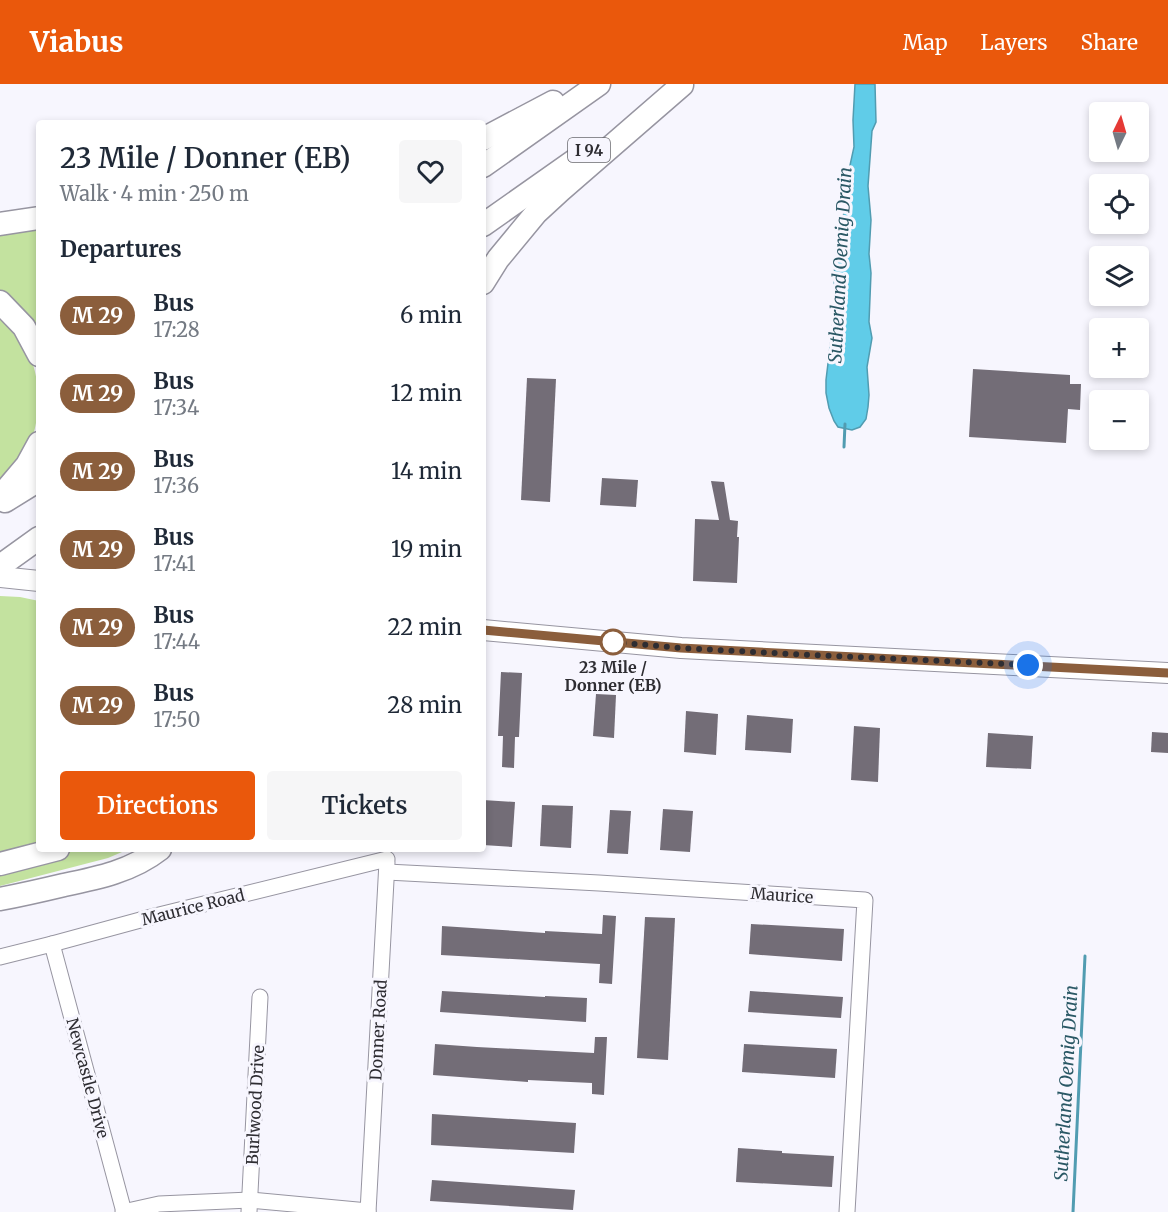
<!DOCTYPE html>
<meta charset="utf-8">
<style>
body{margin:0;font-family:Merriweather,serif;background:#f6f6f7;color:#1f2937;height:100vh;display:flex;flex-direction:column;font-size:22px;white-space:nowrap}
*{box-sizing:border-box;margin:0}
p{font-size:20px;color:#747a83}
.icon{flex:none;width:33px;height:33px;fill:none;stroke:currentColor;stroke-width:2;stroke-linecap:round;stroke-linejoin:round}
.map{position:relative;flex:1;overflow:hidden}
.panel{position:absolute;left:36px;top:36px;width:450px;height:732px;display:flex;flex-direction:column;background:#fff;border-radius:6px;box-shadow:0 3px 9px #0003}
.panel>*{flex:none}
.badge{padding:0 12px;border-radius:20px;font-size:21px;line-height:39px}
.needle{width:39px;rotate:5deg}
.tools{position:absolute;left:1089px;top:18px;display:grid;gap:12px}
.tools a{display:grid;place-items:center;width:60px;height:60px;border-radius:6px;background:#fff;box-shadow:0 3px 9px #0003;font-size:30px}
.you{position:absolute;width:30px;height:30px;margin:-15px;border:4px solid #fff;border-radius:50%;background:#1a73e8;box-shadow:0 0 0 9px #1a73e833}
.map>.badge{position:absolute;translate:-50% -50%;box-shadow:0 0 0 3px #fff}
h2{padding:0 24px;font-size:22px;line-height:54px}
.round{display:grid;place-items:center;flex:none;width:63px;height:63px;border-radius:6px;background:#f6f6f7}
.summary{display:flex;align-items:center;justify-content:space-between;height:102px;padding:0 24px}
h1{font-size:28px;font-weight:600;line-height:45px}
.button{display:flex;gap:12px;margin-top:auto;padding:12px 24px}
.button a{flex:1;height:69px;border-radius:6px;background:#ea580c;color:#fff;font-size:24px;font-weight:600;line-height:69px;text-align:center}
.button a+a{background:#f6f6f7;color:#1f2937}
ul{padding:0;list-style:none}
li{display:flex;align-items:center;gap:18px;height:78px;padding:0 24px}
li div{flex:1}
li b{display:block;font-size:22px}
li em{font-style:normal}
li .badge{min-width:66px;font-weight:700;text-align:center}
header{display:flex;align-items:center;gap:36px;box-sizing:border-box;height:84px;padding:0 30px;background:#ea580c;color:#fff}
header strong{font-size:28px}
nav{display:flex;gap:33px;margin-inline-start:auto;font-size:21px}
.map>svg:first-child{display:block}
.green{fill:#c3e29f}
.water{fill:#60cce8;stroke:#519cb1;stroke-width:1.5}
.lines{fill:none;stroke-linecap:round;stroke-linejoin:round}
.stream{stroke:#519cb1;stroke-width:3}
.building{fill:#736d77}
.minor-casing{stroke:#9795a1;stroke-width:17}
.major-casing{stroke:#9795a1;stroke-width:22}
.highway-casing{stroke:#9795a1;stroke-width:25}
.minor{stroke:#fff;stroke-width:15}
.major{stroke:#fff;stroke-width:20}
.highway{stroke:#fff;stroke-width:22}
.line-casing{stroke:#fff;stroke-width:14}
.line{stroke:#8b5e3c;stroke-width:9}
.walk{stroke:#2e2d32;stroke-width:6;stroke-dasharray:0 10.8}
.stop-dot{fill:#fff;stroke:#8b5e3c;stroke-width:3}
.labels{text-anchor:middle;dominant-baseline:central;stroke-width:6;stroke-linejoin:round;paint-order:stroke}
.shield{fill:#f7f6fe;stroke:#6a696f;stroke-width:1.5}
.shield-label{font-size:15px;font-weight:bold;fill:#2e2d32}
.stop-label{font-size:16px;font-weight:bold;fill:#2e2d32;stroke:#f7f6fe}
.street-label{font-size:16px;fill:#2e2d32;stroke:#f7f6fe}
.water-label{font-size:18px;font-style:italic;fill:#2a5865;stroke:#f7f6fe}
</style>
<header>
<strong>Viabus</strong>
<nav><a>Map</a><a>Layers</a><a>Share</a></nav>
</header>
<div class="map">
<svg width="1168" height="1128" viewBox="0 0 1168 1128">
<rect width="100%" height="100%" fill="#f7f6fe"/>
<g class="green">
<polygon points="39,141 39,250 0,208 0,147"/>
<path d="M 0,229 C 10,242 22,256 29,271 C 42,296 41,341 27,366 C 21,377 9,387 0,397 Z"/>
<polygon points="0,512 20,513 39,517 39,762 0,772"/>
<polygon points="80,765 129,765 108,774 0,802 0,785"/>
</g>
<polygon class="water" points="855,0 875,0 876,38 872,47 868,102 871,136 869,170 871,189 869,238 872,254 867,283 869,311 868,323 866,335 860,343 852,346 838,343 834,337 829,324 826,309 826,296 835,221 834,192 836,169 844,128 847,95 854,63 853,36"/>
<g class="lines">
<g class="stream">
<polyline points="844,363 845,340"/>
<polyline points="1073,1128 1085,872"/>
</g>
</g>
<g class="building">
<polygon points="973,285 1070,291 1070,300 1081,300 1080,326 1068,325 1066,359 969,353"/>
<polygon points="527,294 556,295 550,418 521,416"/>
<polygon points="602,394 638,396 636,423 600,421"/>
<polygon points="711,397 724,398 730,436 738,437 737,453 739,453 737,499 693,497 695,435 719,436"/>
<polygon points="501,588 522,589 519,653 515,653 514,684 502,683 503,652 498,652"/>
<polygon points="596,610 616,611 614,654 593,652"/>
<polygon points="686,627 718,630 716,671 684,668"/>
<polygon points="747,631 793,635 791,669 745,666"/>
<polygon points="854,642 880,644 878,698 851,696"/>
<polygon points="1152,648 1168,649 1168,669 1151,668"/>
<polygon points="988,649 1033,652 1031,685 986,683"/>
<polygon points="483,716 515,718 512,763 483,761"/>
<polygon points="542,721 573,722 571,764 540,762"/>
<polygon points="663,725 693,727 690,768 660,766"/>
<polygon points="610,726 631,727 628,770 607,769"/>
<polygon points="603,831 616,832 612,900 599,899 600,880 441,871 442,842 545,849 545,847 602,850"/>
<polygon points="645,833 675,834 668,976 637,974"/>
<polygon points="751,840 844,845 842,877 749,870"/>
<polygon points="442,907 545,913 545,912 587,914 586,938 440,928"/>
<polygon points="750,907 843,913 841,934 748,928"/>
<polygon points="595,953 607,953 604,1011 592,1010 592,999 528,996 528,998 433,991 435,960 477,963 594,969"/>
<polygon points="744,960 837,965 835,994 742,988"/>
<polygon points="432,1030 576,1039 574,1069 431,1061"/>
<polygon points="738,1064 782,1067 782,1069 834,1072 832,1103 736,1098"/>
<polygon points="432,1096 575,1106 573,1126 430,1117"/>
</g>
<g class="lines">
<defs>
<g id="minor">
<polyline points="387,788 599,799 865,816 847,1128"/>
<polyline points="52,860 124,1128"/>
<polyline points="0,873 52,860 155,832 387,775"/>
<polyline points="123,1128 159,1120 250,1116 368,1127"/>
<polyline points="249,1128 260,913"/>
<polyline points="368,1128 387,778"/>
</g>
<g id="major">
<polyline points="0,493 39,497"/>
<polyline points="483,546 681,564 1168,589"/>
</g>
<g id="highway">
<polyline points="483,55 553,18"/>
<polyline points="483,82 599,0"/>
<polyline points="0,140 39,134"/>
<polyline points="483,141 581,72"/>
<polyline points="483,199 498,175 536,129 561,106 682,1"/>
<polyline points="0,218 24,243 39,271"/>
<polyline points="0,413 27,381 39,359"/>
<polyline points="5,417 39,396"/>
<polyline points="0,482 39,454"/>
<polyline points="0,780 58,765"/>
<path d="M 0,815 C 21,811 43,806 64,801 C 98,794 132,787 160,765"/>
</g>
</defs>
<use href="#minor" class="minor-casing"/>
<use href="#major" class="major-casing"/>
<use href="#highway" class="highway-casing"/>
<use href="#minor" class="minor"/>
<use href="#major" class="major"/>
<use href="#highway" class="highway"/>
</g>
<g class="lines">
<defs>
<polyline id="line" points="483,546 681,564 1168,589"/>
</defs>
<use href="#line" class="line-casing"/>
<use href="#line" class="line"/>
<polyline class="walk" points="613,558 681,564 792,570 1028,581"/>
</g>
<circle class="stop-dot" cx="613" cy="558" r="12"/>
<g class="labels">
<rect class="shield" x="568" y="54" width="42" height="24" rx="4.5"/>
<g class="shield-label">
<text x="589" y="66">I 94</text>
</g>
<g class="stop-label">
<text x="613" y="583">23 Mile /<tspan x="613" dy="18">Donner (EB)</tspan></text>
</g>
<g class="street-label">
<text transform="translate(782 811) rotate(4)">Maurice</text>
<text transform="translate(193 823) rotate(-14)">Maurice Road</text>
<text transform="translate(378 946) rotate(-87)">Donner Road</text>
<text transform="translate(88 994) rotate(75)">Newcastle Drive</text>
<text transform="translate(255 1021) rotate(-87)">Burlwood Drive</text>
</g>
<g class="water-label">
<text transform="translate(840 181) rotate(-87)">Sutherland Oemig Drain</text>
<text transform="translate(1066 999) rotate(-87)">Sutherland Oemig Drain</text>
</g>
</g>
</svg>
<div class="tools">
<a><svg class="needle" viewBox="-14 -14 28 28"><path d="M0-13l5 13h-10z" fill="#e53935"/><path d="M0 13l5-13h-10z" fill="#747a83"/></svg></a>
<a><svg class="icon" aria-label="locate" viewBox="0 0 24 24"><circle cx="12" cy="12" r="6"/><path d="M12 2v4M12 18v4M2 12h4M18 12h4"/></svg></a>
<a><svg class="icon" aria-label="layers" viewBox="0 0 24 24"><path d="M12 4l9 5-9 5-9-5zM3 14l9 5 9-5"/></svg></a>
<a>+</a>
<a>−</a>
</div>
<div class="you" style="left:1028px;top:581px"></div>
<section class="panel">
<div class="summary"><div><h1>23 Mile / Donner (EB)</h1><p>Walk · 4 min · 250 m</p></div><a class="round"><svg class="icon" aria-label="heart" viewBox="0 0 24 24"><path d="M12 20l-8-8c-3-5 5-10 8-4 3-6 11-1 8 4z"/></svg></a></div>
<h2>Departures</h2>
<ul>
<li><span class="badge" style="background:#8b5e3c;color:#fff">M 29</span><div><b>Bus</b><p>17:28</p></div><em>6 min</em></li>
<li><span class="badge" style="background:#8b5e3c;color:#fff">M 29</span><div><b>Bus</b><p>17:34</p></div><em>12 min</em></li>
<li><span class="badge" style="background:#8b5e3c;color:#fff">M 29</span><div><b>Bus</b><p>17:36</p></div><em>14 min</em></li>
<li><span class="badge" style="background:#8b5e3c;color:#fff">M 29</span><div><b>Bus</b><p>17:41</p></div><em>19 min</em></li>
<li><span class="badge" style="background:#8b5e3c;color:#fff">M 29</span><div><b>Bus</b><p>17:44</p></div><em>22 min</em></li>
<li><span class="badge" style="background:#8b5e3c;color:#fff">M 29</span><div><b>Bus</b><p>17:50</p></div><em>28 min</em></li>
</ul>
<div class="button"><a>Directions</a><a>Tickets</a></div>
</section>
</div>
